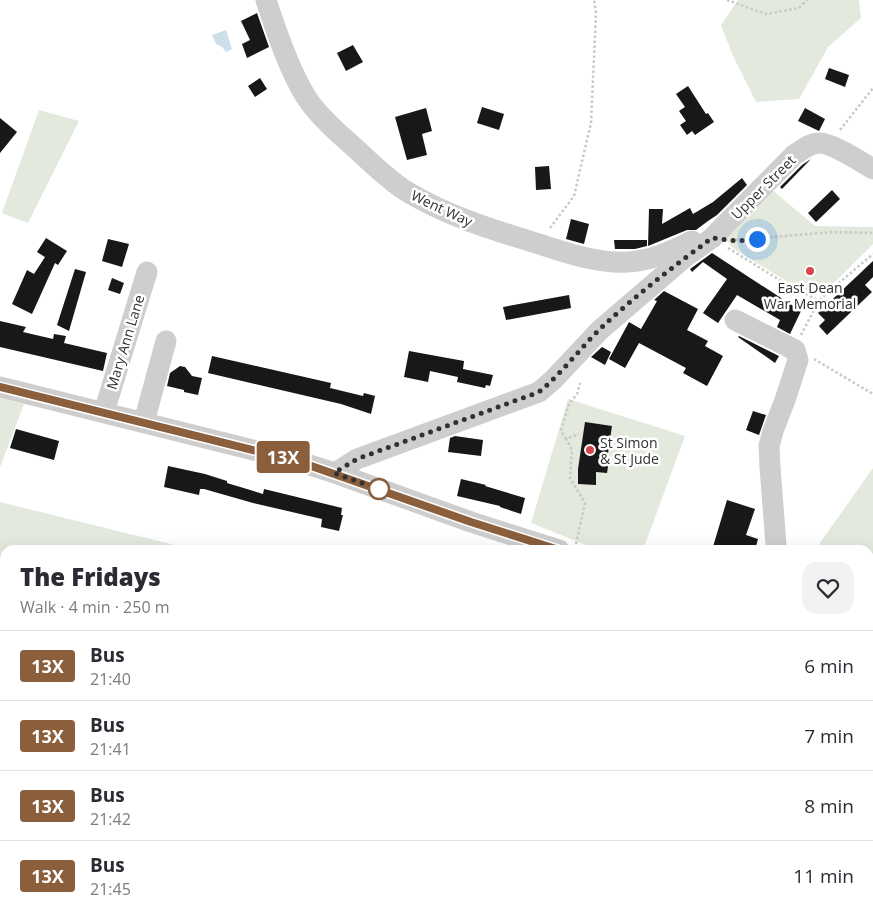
<!DOCTYPE html>
<meta charset="utf-8">
<style>
body{margin:0;font-family:"Open Sans",sans-serif;background:#f2f2f3;color:#2b2b33;height:100vh;display:flex;flex-direction:column;font-size:19px;white-space:nowrap}
*{box-sizing:border-box;margin:0}
p{font-size:16px;color:#7c7c81}
.icon{flex:none;width:28px;height:28px;fill:none;stroke:currentColor;stroke-width:2;stroke-linecap:round;stroke-linejoin:round}
.map{position:relative;flex:1;overflow:hidden}
.sheet{position:absolute;left:0px;top:545px;width:874px;height:376px;display:flex;flex-direction:column;background:#fff;border-radius:15px 15px 0 0;box-shadow:0 5px 20px #0002}
.sheet>*{flex:none}
.badge{padding:0 10px;border-radius:4px;font-size:18px;line-height:32px}
.you{position:absolute;width:25px;height:25px;margin:-12px;border:4px solid #fff;border-radius:50%;background:#1a73e8;box-shadow:0 0 0 8px #1a73e833}
.map>.badge{position:absolute;translate:-50% -50%;box-shadow:0 0 0 2px #fff}
.round{display:grid;place-items:center;flex:none;width:52px;height:52px;border-radius:15px;background:#f2f2f3}
.head{display:flex;align-items:center;justify-content:space-between;height:85px;padding:0 20px}
h1{font-size:24px;font-weight:800;line-height:38px}
ul{padding:0;list-style:none}
li{display:flex;align-items:center;gap:15px;height:70px;padding:0 20px;border-top:1px solid #e1e1e2}
li div{flex:1}
li b{display:block;font-size:19px}
li em{font-style:normal}
li .badge{min-width:55px;font-weight:700;text-align:center}
.map>svg:first-child{display:block}
.green{fill:#e3e9dd}
.water{fill:#cfdfea}
.building{fill:#181818}
.lines{fill:none;stroke-linecap:round;stroke-linejoin:round}
.path{stroke:#c8c8c8;stroke-width:2.5;stroke-dasharray:2.5 2.5;stroke-linecap:butt}
.minor{stroke:#cecece;stroke-width:21}
.line-casing{stroke:#fff;stroke-width:11}
.line{stroke:#8b5e3c;stroke-width:8}
.walk{stroke:#313131;stroke-width:5;stroke-dasharray:0 9}
.poi-dot{fill:#d5454c;stroke:#fff;stroke-width:2}
.stop-dot{fill:#fff;stroke:#8b5e3c;stroke-width:2.5}
.labels{text-anchor:middle;dominant-baseline:central;stroke-width:5;stroke-linejoin:round;paint-order:stroke}
.street-label{font-size:14px;fill:#313131;stroke:#fff}
.poi-label{font-size:14px;fill:#313131;stroke:#fff}
</style>
<div class="map">
<svg width="873" height="921" viewBox="0 0 873 921">
<rect width="100%" height="100%" fill="#fff"/>
<g class="green">
<polygon points="738,0 859,0 861,18 828,47 799,99 756,102 733,56 721,25"/>
<polygon points="39,110 79,121 28,223 2,213"/>
<polygon points="770,188 815,226 873,227 873,244 825,292 811,294 804,292 734,249 727,241 726,233"/>
<polygon points="0,398 24,404 0,467"/>
<polygon points="568,399 685,436 643,550 599,550 531,523"/>
<polygon points="873,468 873,636 869,635 869,550 815,550"/>
<polygon points="0,502 195,550 5,550 5,916 869,916 869,668 873,669 873,921 0,921"/>
</g>
<polygon class="water" points="226,30 232,49 226,52 222,47 216,44 212,35"/>
<g class="building">
<polygon points="257,13 269,47 247,58 242,44 250,40 241,21"/>
<polygon points="353,45 363,62 346,71 337,53"/>
<polygon points="829,68 849,75 845,87 825,79"/>
<polygon points="260,78 267,89 255,97 248,86"/>
<polygon points="688,86 706,114 708,113 714,122 695,135 692,131 687,135 680,125 686,121 679,111 685,107 676,94"/>
<polygon points="482,107 504,114 499,130 477,123"/>
<polygon points="426,108 432,131 422,134 427,155 407,160 395,117"/>
<polygon points="805,108 825,119 819,131 798,121"/>
<polygon points="0,118 17,132 0,153"/>
<polygon points="811,159 782,189 780,187 802,165"/>
<polygon points="549,166 551,189 536,190 535,167"/>
<polygon points="742,178 747,185 717,215 708,221 696,230 687,230 648,246 649,209 663,209 662,224 690,208 693,214 713,202"/>
<polygon points="832,190 840,199 816,222 808,213"/>
<polygon points="571,219 589,224 584,244 566,239"/>
<polygon points="46,238 67,251 58,265 55,263 32,314 12,304 27,270 34,274 45,257 37,252"/>
<polygon points="108,239 129,244 122,267 102,261"/>
<polygon points="614,240 647,240 647,246 635,249 615,249"/>
<polygon points="712,253 801,311 790,334 777,327 780,320 737,295 718,323 703,313 727,279 703,262 692,272 690,269"/>
<polygon points="873,261 873,277 865,285 872,292 827,335 819,326 825,320 818,313"/>
<polygon points="75,269 86,272 69,331 57,325"/>
<polygon points="112,278 124,283 120,294 108,290"/>
<polygon points="664,291 698,309 687,330 708,341 705,346 723,356 707,386 683,373 686,368 639,343 625,368 609,359 629,322 641,329 657,301 654,300"/>
<polygon points="569,295 571,308 506,320 503,307"/>
<polygon points="0,321 26,327 23,332 53,339 54,334 66,336 64,343 107,353 103,371 0,347"/>
<polygon points="739,336 779,356 775,363 738,337"/>
<polygon points="602,347 611,352 605,365 591,357"/>
<polygon points="409,351 464,361 463,369 493,375 490,386 486,385 485,388 457,382 458,377 430,371 428,382 404,377"/>
<polygon points="212,356 331,383 330,388 363,396 364,393 375,396 371,414 341,404 208,373"/>
<polygon points="180,366 185,367 192,376 202,378 198,395 184,392 184,390 167,386 170,373"/>
<polygon points="753,411 766,415 759,435 746,430"/>
<polygon points="585,422 612,426 607,460 609,460 607,473 596,472 596,485 578,484 578,469"/>
<polygon points="16,429 59,441 54,460 10,448"/>
<polygon points="455,436 483,440 481,456 448,452 450,438"/>
<polygon points="168,466 205,474 227,481 227,483 263,494 264,489 342,508 341,515 343,515 339,531 321,527 322,519 253,503 204,489 200,489 199,495 164,487"/>
<polygon points="461,479 486,485 485,486 525,498 521,514 500,507 500,506 457,496"/>
<polygon points="727,500 755,509 746,535 758,539 755,550 712,550"/>
</g>
<g class="lines">
<g class="path">
<polyline points="727,0 766,14 799,8 807,0"/>
<polyline points="840,130 873,88"/>
<polyline points="550,228 574,196 591,123 596,13 594,0"/>
<polyline points="735,240 833,232 873,233"/>
<polyline points="728,248 786,284 818,300"/>
<polyline points="801,335 819,300 873,254"/>
<polyline points="814,359 873,394"/>
<polyline points="566,439 561,431 569,404 577,394 580,383"/>
<polyline points="576,544 585,503 570,478 572,450 566,439 579,434"/>
</g>
<g class="minor">
<path d="M 266,0 C 276,31 292,79 311,104 C 323,120 338,133 354,147 C 369,161 388,180 406,191 C 447,216 493,230 539,244 C 568,253 598,264 628,262 C 651,261 672,251 692,241"/>
<polyline points="735,320 795,350 798,360 785,400 773,431 769,446 770,467 776,545 775,550"/>
<polyline points="0,387 297,461 335,473 471,522 559,550"/>
<polyline points="104,412 147,272"/>
<polyline points="144,422 166,341"/>
<path d="M 335,473 L 357,459 L 539,392 L 553,380 L 600,330 L 685,257 L 712,238 L 794,155 C 802,150 810,143 819,143 C 833,143 861,162 873,169"/>
<polyline points="869,649 873,651"/>
</g>
</g>
<g class="lines">
<defs>
<polyline id="line" points="0,387 297,461 471,522 559,550"/>
</defs>
<use href="#line" class="line-casing"/>
<use href="#line" class="line"/>
<path class="walk" d="M 379,489 L 334,473 L 357,459 L 539,392 C 561,374 578,351 598,331 C 632,298 674,266 712,238 L 738,241 L 757,239"/>
</g>
<g class="poi-dot">
<circle cx="810" cy="271" r="5"/>
<circle cx="590" cy="450" r="5"/>
</g>
<circle class="stop-dot" cx="379" cy="489" r="10"/>
<g class="labels">
<g class="street-label">
<text transform="translate(763 187) rotate(-45)">Upper Street</text>
<text transform="translate(442 208) rotate(25)">Went Way</text>
<text transform="translate(125 342) rotate(-73)">Mary Ann Lane</text>
</g>
<g class="poi-label">
<text x="810" y="287">East Dean<tspan x="810" dy="16">War Memorial</tspan></text>
<text x="600" y="442" text-anchor="start">St Simon<tspan x="600" dy="16">&amp; St Jude</tspan></text>
</g>
</g>
</svg>
<div class="you" style="left:757px;top:239px"></div>
<b class="badge" style="left:283px;top:457px;background:#8b5e3c;color:#fff">13X</b>
<section class="sheet">
<div class="head"><div><h1>The Fridays</h1><p>Walk · 4 min · 250 m</p></div><a class="round"><svg class="icon" aria-label="heart" viewBox="0 0 24 24"><path d="M12 20l-8-8c-3-5 5-10 8-4 3-6 11-1 8 4z"/></svg></a></div>
<ul>
<li><span class="badge" style="background:#8b5e3c;color:#fff">13X</span><div><b>Bus</b><p>21:40</p></div><em>6 min</em></li>
<li><span class="badge" style="background:#8b5e3c;color:#fff">13X</span><div><b>Bus</b><p>21:41</p></div><em>7 min</em></li>
<li><span class="badge" style="background:#8b5e3c;color:#fff">13X</span><div><b>Bus</b><p>21:42</p></div><em>8 min</em></li>
<li><span class="badge" style="background:#8b5e3c;color:#fff">13X</span><div><b>Bus</b><p>21:45</p></div><em>11 min</em></li>
</ul>
</section>
</div>
